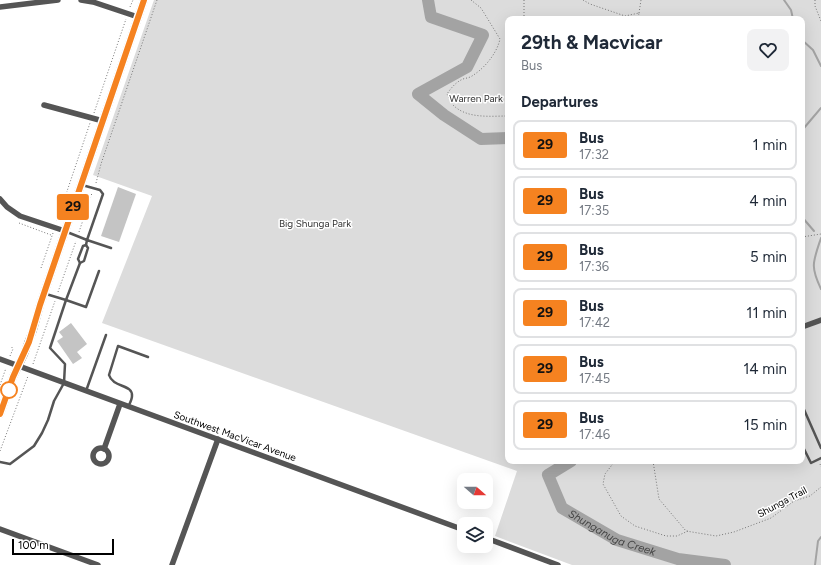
<!DOCTYPE html>
<style>
body{margin:0;font-family:Figtree,sans-serif;background:#f2f2f3;color:#1f2937;height:100vh;display:flex;flex-direction:column;font-size:15px;white-space:nowrap}
*{box-sizing:border-box;margin:0}
p{font-size:13px;color:#747a83}
.icon{flex:none;width:22px;height:22px;fill:none;stroke:currentColor;stroke-width:2;stroke-linecap:round;stroke-linejoin:round}
.map{position:relative;flex:1;overflow:hidden}
.sheet{position:absolute;left:505px;top:16px;width:300px;height:448px;display:flex;flex-direction:column;background:#fff;border-radius:8px;box-shadow:0 4px 16px #0002}
.sheet>*{flex:none}
.badge{padding:0 8px;border-radius:3px;font-size:14px;line-height:26px}
.needle{width:26px;rotate:110deg}
.fabs{position:absolute;left:457px;top:473px;display:grid;gap:8px}
.fabs a{display:grid;place-items:center;width:36px;height:36px;border-radius:8px;background:#fff;box-shadow:0 4px 16px #0002;font-size:20px}
.scale{position:absolute;left:12px;bottom:10px;width:102px;box-sizing:border-box;padding-left:4px;border:2px solid #000;border-top:0;font-size:11px;line-height:14px;white-space:nowrap;color:#000;-webkit-text-stroke:3px #fff;paint-order:stroke}
.map>.badge{position:absolute;translate:-50% -50%;box-shadow:0 0 0 2px #fff}
h2{padding:0 16px;font-size:15px;line-height:36px}
.round{display:grid;place-items:center;flex:none;width:42px;height:42px;border-radius:8px;background:#f2f2f3}
.head{display:flex;align-items:center;justify-content:space-between;height:68px;padding:0 16px}
h1{font-size:19px;font-weight:700;line-height:30px}
ul{padding:0;list-style:none}
li{display:flex;align-items:center;gap:12px;height:50px;margin:0 8px 6px;padding:0 8px;border:2px solid #e0e1e3;border-radius:8px}
li div{flex:1}
li b{display:block;font-size:15px}
li em{font-style:normal}
li .badge{min-width:44px;font-weight:700;text-align:center}
.map>svg:first-child{display:block}
.green{fill:#dcdcdc;fill-rule:evenodd}
.lines{fill:none;stroke-linecap:round;stroke-linejoin:round}
.stream{stroke:#a3a3a3;stroke-width:2}
.river{stroke:#a3a3a3;stroke-width:12}
.building{fill:#c4c4c4}
.path{stroke:#777;stroke-width:1;stroke-dasharray:1 2;stroke-linecap:butt}
.lane{stroke:#555;stroke-width:2.5}
.street{stroke:#555;stroke-width:5.5}
.secondary{stroke:#222;stroke-width:8}
.line-casing{stroke:#fff;stroke-width:9}
.line{stroke:#f58220;stroke-width:6}
.stop-dot{fill:#fff;stroke:#f58220;stroke-width:2}
.labels{text-anchor:middle;dominant-baseline:central;stroke-width:3;stroke-linejoin:round;paint-order:stroke}
.park-label{font-size:10px;fill:#333;stroke:#fff}
.street-label{font-size:10px;fill:#000;stroke:#fff}
.water-label{font-size:11px;font-style:italic;fill:#444;stroke:#fff}
</style>
<div class="map">
<svg width="821" height="565" viewBox="0 0 821 565">
<rect width="100%" height="100%" fill="#fff"/>
<path class="green" d="M 154,0 L 821,0 L 821,565 L 572,565 L 495,536 L 517,471 L 102,323 L 152,196 L 93,175 ZM 508,19 L 802,19 L 802,461 L 508,461 Z"/>
<g class="lines">
<g class="stream">
<polyline points="784,0 791,10 793,19"/>
<polyline points="802,40 813,50 821,66"/>
<polyline points="802,141 804,128 821,108"/>
<polyline points="802,217 814,231"/>
<path d="M 821,238 C 813,262 810,266 821,289"/>
<polyline points="815,565 818,541 821,537"/>
</g>
<g class="river">
<polyline points="428,0 431,17 483,35 467,67 418,94 444,115 481,139 508,138"/>
<path id="s1" d="M 571,461 L 548,475 L 562,508 L 617,540 L 678,559 L 725,565"/>
</g>
</g>
<g class="building">
<polygon points="118,187 136,194 119,242 101,236"/>
<polygon points="71,323 87,344 77,352 82,358 73,364 57,341 63,337 59,332"/>
</g>
<g class="lines">
<g class="path">
<path d="M 471,0 L 481,8 L 500,39 C 497,53 485,68 472,76 C 469,78 466,78 463,79 C 456,82 451,88 447,94 C 449,97 451,102 453,105 C 467,119 490,116 508,116"/>
<polyline points="583,0 590,4 625,16 639,13 638,19"/>
<polyline points="815,0 815,6 821,21"/>
<polyline points="130,7 133,0"/>
<polyline points="639,13 641,0"/>
<polyline points="625,16 628,19"/>
<polyline points="524,19 524,0"/>
<polyline points="94,113 126,19"/>
<polyline points="96,183 101,164 157,0"/>
<polyline points="57,221 90,123"/>
<polyline points="19,223 51,235"/>
<polyline points="79,232 92,193"/>
<polyline points="802,237 821,234"/>
<polyline points="41,268 53,233"/>
<polyline points="58,292 76,241"/>
<polyline points="10,356 13,349 11,346"/>
<polyline points="33,364 55,301"/>
<polyline points="0,385 6,368"/>
<polyline points="0,451 28,376"/>
<polyline points="615,461 605,474 603,484 621,516 635,526 666,536 677,536 688,531"/>
<polyline points="653,461 659,499 686,531 716,536 734,532 771,518 794,501 810,496 821,487"/>
<polyline points="820,464 821,467"/>
</g>
<g class="lane">
<polyline points="67,232 87,240 103,194 100,190 82,185"/>
<polyline points="86,245 88,248 84,261 80,263 66,300 86,307 99,271"/>
<polyline points="80,263 78,259 83,246 86,245 87,240 111,248"/>
<polyline points="86,391 106,335"/>
<path d="M 129,405 C 130,403 132,399 132,396 C 133,384 113,388 109,375 L 118,346 L 148,357"/>
<polyline points="802,405 821,448"/>
<polyline points="802,445 811,463 821,458"/>
<polyline points="0,462 10,464 34,446 42,433 48,420 54,401 64,383 65,364 50,348 66,300 46,294"/>
</g>
<g class="street">
<polyline points="81,0 93,2 138,17"/>
<polyline points="0,7 58,0"/>
<polyline points="44,105 103,121"/>
<polyline points="0,199 7,207 20,216 65,231"/>
<polyline points="802,327 821,320"/>
<polyline points="0,359 464,530"/>
<circle cx="101" cy="456" r="8"/>
<polyline points="104,449 120,404"/>
<polyline points="0,529 98,565"/>
<polyline points="486,538 558,565"/>
<polyline points="172,565 218,439"/>
</g>
<polyline class="secondary" points="0,414 13,377 24,354 33,330 40,305 144,0"/>
</g>
<g class="lines">
<defs>
<polyline id="line" points="0,414 13,377 29,342 40,305 144,0"/>
</defs>
<use href="#line" class="line-casing"/>
<use href="#line" class="line"/>
</g>
<circle class="stop-dot" cx="9" cy="390" r="8"/>
<g class="labels">
<g class="park-label">
<text x="476" y="98">Warren Park</text>
<text x="315" y="223">Big Shunga Park</text>
</g>
<g class="street-label">
<text transform="translate(235 436) rotate(20)">Southwest MacVicar Avenue</text>
<text transform="translate(782 502) rotate(-28)">Shunga Trail</text>
</g>
<g class="water-label">
<text stroke="none"><textPath href="#s1" startOffset="119">Shunganuga Creek</textPath></text>
</g>
</g>
</svg>
<div class="fabs">
<a><svg class="needle" viewBox="-14 -14 28 28"><path d="M0-13l5 13h-10z" fill="#e53935"/><path d="M0 13l5-13h-10z" fill="#747a83"/></svg></a>
<a><svg class="icon" aria-label="layers" viewBox="0 0 24 24"><path d="M12 4l9 5-9 5-9-5zM3 14l9 5 9-5"/></svg></a>
</div>
<div class="scale">100 m</div>
<b class="badge" style="left:73px;top:207px;background:#f58220;color:#111">29</b>
<section class="sheet">
<div class="head"><div><h1>29th &amp; Macvicar</h1><p>Bus</p></div><a class="round"><svg class="icon" aria-label="heart" viewBox="0 0 24 24"><path d="M12 20l-8-8c-3-5 5-10 8-4 3-6 11-1 8 4z"/></svg></a></div>
<h2>Departures</h2>
<ul>
<li><span class="badge" style="background:#f58220;color:#111">29</span><div><b>Bus</b><p>17:32</p></div><em>1 min</em></li>
<li><span class="badge" style="background:#f58220;color:#111">29</span><div><b>Bus</b><p>17:35</p></div><em>4 min</em></li>
<li><span class="badge" style="background:#f58220;color:#111">29</span><div><b>Bus</b><p>17:36</p></div><em>5 min</em></li>
<li><span class="badge" style="background:#f58220;color:#111">29</span><div><b>Bus</b><p>17:42</p></div><em>11 min</em></li>
<li><span class="badge" style="background:#f58220;color:#111">29</span><div><b>Bus</b><p>17:45</p></div><em>14 min</em></li>
<li><span class="badge" style="background:#f58220;color:#111">29</span><div><b>Bus</b><p>17:46</p></div><em>15 min</em></li>
</ul>
</section>
</div>
